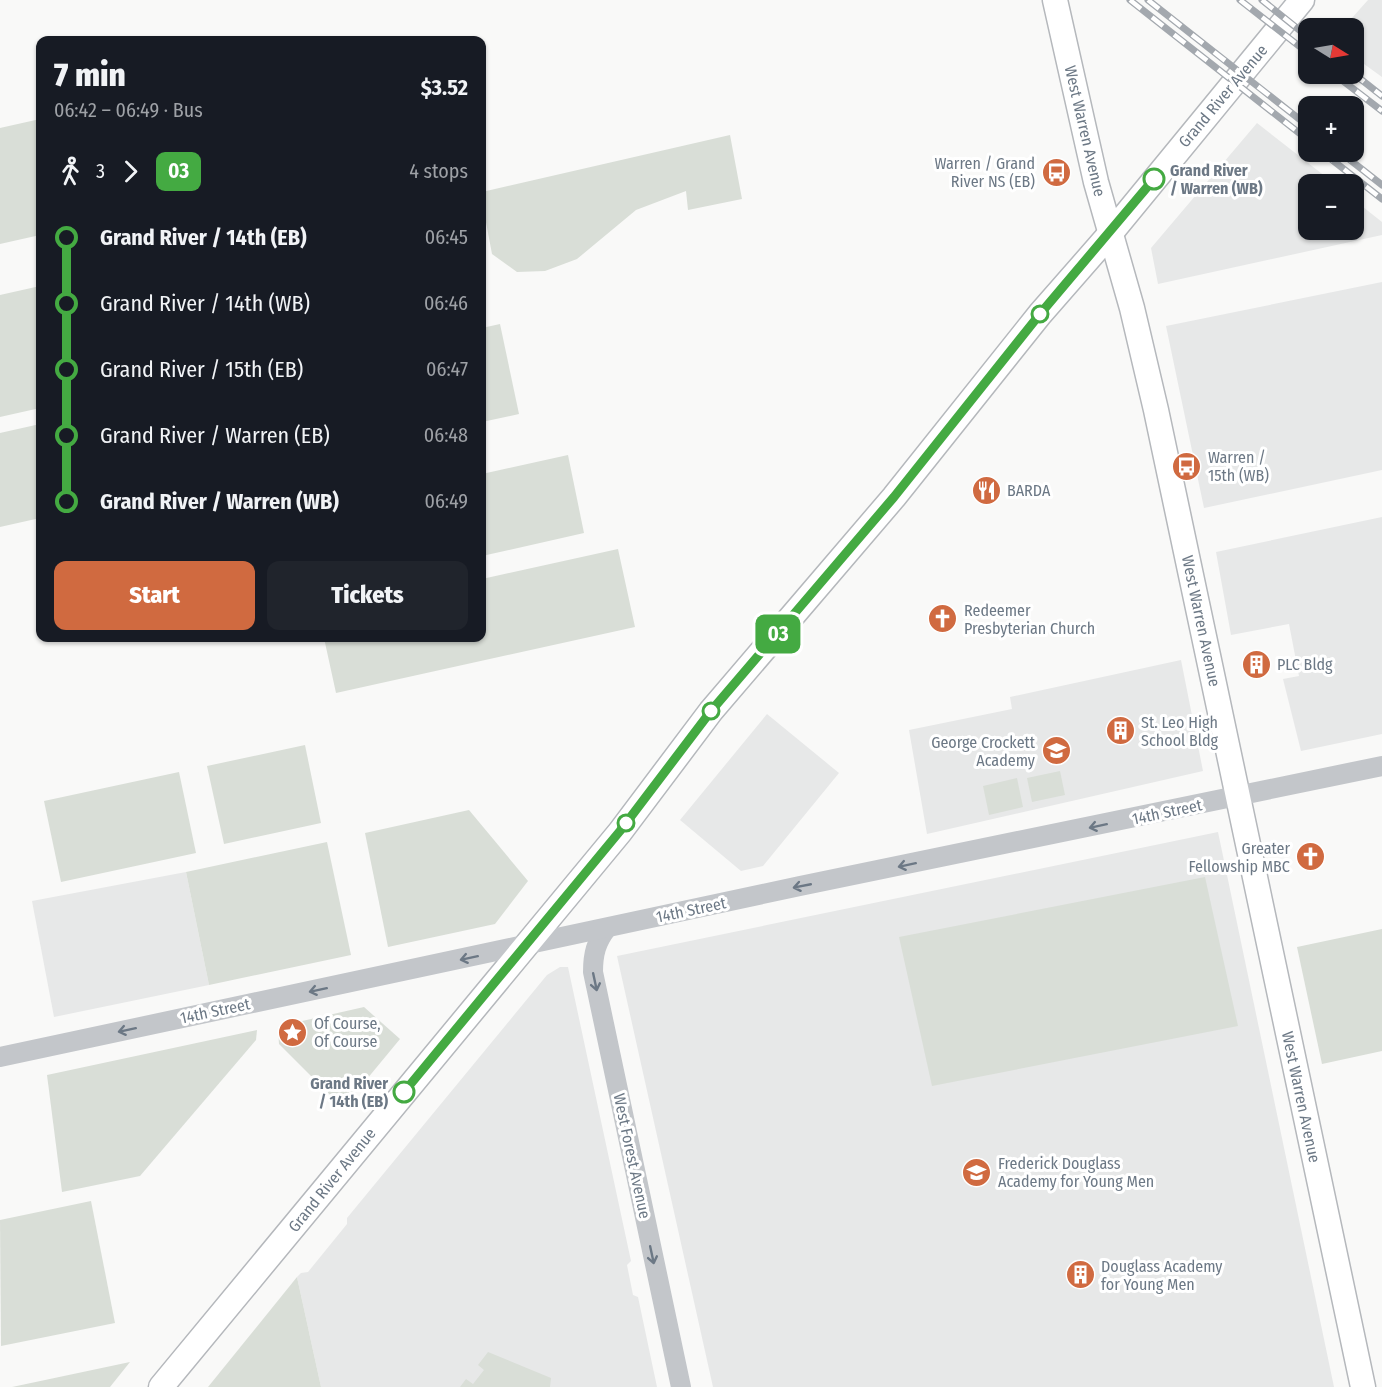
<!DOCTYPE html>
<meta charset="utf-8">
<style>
body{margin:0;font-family:"Fira Sans Condensed",sans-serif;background:#20242c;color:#f1f3f6;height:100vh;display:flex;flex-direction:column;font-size:22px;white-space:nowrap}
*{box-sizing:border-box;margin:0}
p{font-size:20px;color:#9ea1a6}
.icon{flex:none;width:33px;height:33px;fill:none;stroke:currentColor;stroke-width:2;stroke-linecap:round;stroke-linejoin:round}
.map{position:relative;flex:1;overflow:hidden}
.side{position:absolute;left:36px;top:36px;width:450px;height:606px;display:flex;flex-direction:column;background:#171b24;border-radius:12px;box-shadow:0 2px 4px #0004}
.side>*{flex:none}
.badge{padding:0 12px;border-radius:9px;font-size:21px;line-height:39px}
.needle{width:39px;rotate:101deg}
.tools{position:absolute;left:1298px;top:18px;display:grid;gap:12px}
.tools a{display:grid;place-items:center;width:66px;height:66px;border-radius:12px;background:#171b24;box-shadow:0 2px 4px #0004;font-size:30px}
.map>.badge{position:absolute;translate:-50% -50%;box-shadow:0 0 0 3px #fff}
.legs{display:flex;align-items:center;gap:9px;height:66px;padding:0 18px;font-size:20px}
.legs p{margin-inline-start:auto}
.summary{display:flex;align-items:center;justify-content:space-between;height:102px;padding:0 18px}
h1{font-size:33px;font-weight:800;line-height:45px}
.action{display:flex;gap:12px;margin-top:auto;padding:12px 18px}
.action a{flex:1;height:69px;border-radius:12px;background:#d06a40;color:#fff;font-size:24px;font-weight:800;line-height:69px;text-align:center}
.action a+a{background:#20242c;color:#f1f3f6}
ul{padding:0 18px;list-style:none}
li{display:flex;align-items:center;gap:21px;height:66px;font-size:22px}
li i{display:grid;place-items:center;width:9px;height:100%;margin:0 8px;background:currentColor}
li i::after{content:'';width:15px;height:15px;margin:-8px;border:4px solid;border-radius:50%;background:#171b24}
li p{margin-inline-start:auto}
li:first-child i{background:linear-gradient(#0000 50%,currentColor 0)}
li:last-child i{background:linear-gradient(currentColor 50%,#0000 0)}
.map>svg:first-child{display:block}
.built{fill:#e7e8e8}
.green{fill:#d9ded7}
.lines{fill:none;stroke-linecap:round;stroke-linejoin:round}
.primary-casing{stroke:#b5b8bc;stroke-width:27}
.tertiary{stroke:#c3c6ca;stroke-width:20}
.primary{stroke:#fff;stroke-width:24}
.rail-casing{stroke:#a3a8ae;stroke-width:7}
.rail{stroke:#fff;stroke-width:4.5;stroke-dasharray:14;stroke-linecap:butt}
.oneway{stroke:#6c7885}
.line-1-casing{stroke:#fff;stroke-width:14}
.line-1{stroke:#44aa42;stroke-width:9}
.stop-1-dot{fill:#fff;stroke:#44aa42;stroke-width:3}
.labels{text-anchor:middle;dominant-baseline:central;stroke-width:6;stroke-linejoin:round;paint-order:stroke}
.street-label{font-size:16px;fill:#6c7885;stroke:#fff}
.poi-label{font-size:16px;fill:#6c7885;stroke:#fff;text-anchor:start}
.stop-label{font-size:16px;font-weight:bold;fill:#6c7885;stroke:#fff;text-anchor:start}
</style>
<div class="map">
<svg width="1382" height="1387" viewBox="0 0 1382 1387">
<rect width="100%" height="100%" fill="#f9f9f8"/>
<g class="built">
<polygon points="1368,0 1382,0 1382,77 1353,56 1353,28 1343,28"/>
<polygon points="1257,123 1335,184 1308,184 1308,230 1353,230 1353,199 1382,222 1382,235 1158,284 1151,248"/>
<polygon points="1382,282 1382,470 1204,508 1166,326"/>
<polygon points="1382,517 1382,734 1301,751 1283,679 1299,676 1289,624 1231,635 1216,552"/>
<polygon points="1181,660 1203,771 927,834 909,730 1012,709 1010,697"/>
<polygon points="767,714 839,773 763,866 741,871 680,820"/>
<polygon points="1218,832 1334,1387 713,1387 617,956"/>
<polygon points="186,872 209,985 54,1017 32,901"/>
<polygon points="560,967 568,967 631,1261 627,1265 633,1295 638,1297 657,1387 321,1387 297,1277 301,1273 308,1272 347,1224 347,1218 547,975"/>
</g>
<g class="green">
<polygon points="40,119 40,235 0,244 0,128"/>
<polygon points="730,135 742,199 688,210 686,191 636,210 577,259 545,271 517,272 492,254 482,201 482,192"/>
<polygon points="40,286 40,408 0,417 0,295"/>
<polygon points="500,324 519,414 482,422 482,328"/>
<polygon points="40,424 40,518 0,527 0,433"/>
<polygon points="568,455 584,533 482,556 482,474"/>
<polygon points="618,549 635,627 336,693 324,638 482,638 482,579"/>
<polygon points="305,745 321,823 224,844 207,766"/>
<polygon points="1060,771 1065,795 1032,802 1027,778"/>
<polygon points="179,772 196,853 61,882 44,801"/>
<polygon points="1017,778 1023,807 989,815 983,786"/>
<polygon points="469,810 528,881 495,924 388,947 365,833"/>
<polygon points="327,842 351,955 209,985 186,872"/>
<polygon points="1205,877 1238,1026 932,1086 899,937"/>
<polygon points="1382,929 1382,1051 1322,1064 1297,947"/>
<path d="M 364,1007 L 400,1039 L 343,1108 L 279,1044 C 278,1033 279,1029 289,1024 Z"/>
<polygon points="257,1030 256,1040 140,1176 62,1192 47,1075"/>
<polygon points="91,1201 115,1323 1,1346 0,1220"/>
<polygon points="297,1277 321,1387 208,1387"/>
<polygon points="488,1352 551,1378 550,1387 460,1387 466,1379 473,1384 484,1370 478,1365"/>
<polygon points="130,1362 110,1387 12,1387"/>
</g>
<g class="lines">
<defs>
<g id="primary">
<polyline points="1055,0 1096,182 1132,308 1156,410 1363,1387"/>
<polyline points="161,1387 620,832 711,711 894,497 1040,314 1110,234 1302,0"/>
</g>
</defs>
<use href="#primary" class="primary-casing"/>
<g class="tertiary">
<path d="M 607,928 C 596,942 593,954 593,972 L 681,1387"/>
<polyline points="0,1057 800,886 1382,766"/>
</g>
<use href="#primary" class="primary"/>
<defs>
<g id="rail">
<polyline points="1130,0 1308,140"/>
<polyline points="1148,0 1308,126"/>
<polyline points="1240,0 1308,53"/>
<polyline points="1262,0 1308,37"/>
<polyline points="1353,73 1382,96"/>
<polyline points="1334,74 1382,111"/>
<polyline points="1322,152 1382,199"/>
<polyline points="1340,152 1382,185"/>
</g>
</defs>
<use href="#rail" class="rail-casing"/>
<use href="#rail" class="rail"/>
</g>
<defs><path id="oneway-shaft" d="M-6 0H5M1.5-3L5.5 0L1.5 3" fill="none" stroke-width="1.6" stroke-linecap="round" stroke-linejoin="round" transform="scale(1.5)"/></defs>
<g class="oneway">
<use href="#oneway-shaft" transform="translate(1098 826) rotate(168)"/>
<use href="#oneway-shaft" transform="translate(907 865) rotate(168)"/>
<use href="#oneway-shaft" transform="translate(802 886) rotate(169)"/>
<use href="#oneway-shaft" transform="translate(469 958) rotate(168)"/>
<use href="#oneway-shaft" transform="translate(595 982) rotate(78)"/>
<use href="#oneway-shaft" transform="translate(318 990) rotate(168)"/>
<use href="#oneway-shaft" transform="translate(127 1030) rotate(168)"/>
<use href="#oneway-shaft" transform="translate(652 1255) rotate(78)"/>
</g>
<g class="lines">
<defs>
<polyline id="line-1" points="404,1092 620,831 711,711 894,497 1040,314 1154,179"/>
</defs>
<use href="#line-1" class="line-1-casing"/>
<use href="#line-1" class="line-1"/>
</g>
<defs>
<symbol id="bus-disc" viewBox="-11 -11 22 22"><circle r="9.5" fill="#d06a40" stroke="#fff"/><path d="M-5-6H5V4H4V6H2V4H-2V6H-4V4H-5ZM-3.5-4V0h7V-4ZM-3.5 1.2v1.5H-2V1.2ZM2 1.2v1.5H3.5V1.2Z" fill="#fff"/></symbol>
<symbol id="restaurant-disc" viewBox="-11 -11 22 22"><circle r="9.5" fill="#d06a40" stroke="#fff"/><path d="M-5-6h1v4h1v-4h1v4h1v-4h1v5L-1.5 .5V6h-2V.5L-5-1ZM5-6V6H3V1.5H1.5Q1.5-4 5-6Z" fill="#fff"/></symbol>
<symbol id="church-disc" viewBox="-11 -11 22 22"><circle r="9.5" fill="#d06a40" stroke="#fff"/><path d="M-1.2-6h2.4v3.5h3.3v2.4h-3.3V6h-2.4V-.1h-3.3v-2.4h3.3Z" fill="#fff"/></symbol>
<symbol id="building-disc" viewBox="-11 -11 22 22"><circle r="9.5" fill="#d06a40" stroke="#fff"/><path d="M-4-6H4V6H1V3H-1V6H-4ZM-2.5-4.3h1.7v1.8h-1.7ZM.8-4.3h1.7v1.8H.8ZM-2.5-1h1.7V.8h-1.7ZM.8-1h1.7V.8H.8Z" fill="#fff"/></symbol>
<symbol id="school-disc" viewBox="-11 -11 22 22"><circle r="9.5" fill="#d06a40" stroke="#fff"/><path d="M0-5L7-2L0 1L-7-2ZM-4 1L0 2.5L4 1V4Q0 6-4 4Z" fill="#fff"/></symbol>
<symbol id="sight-disc" viewBox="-11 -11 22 22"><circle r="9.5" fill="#d06a40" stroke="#fff"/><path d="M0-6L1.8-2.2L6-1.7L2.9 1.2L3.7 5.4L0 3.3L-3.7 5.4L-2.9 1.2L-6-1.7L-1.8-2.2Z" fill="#fff"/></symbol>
</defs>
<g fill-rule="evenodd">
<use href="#bus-disc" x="1040" y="156" width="33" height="33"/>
<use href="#bus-disc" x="1170" y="450" width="33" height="33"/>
<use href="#restaurant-disc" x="970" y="474" width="33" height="33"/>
<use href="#church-disc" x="926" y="602" width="33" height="33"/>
<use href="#building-disc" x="1240" y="648" width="33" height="33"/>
<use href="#building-disc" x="1104" y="714" width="33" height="33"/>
<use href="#school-disc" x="1040" y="734" width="33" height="33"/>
<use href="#church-disc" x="1294" y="840" width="33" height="33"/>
<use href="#sight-disc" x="276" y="1016" width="33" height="33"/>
<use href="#school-disc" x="960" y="1156" width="33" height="33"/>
<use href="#building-disc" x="1064" y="1258" width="33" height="33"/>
</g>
<g class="stop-1-dot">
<circle cx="1154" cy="179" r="10"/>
<circle cx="1040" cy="314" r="8"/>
<circle cx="711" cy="711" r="8"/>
<circle cx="626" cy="823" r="8"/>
<circle cx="404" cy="1092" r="10"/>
</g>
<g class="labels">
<g class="street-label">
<text transform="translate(1223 96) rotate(-50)">Grand River Avenue</text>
<text transform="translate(1085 131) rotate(77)">West Warren Avenue</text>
<text transform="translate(1201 621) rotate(78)">West Warren Avenue</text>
<text transform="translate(1167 812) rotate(-12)">14th Street</text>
<text transform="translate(691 910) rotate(-12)">14th Street</text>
<text transform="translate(215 1011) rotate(-12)">14th Street</text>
<text transform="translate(1301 1097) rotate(78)">West Warren Avenue</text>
<text transform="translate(632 1156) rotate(78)">West Forest Avenue</text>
<text transform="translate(332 1180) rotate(-51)">Grand River Avenue</text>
</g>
<g class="poi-label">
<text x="1035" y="163" text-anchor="end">Warren / Grand<tspan x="1035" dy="18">River NS (EB)</tspan></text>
<text x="1208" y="457">Warren /<tspan x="1208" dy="18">15th (WB)</tspan></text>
<text x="1007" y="490">BARDA</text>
<text x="964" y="610">Redeemer<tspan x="964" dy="18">Presbyterian Church</tspan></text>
<text x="1277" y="664">PLC Bldg</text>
<text x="1141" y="722">St. Leo High<tspan x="1141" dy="18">School Bldg</tspan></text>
<text x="1035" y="742" text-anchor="end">George Crockett<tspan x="1035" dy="18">Academy</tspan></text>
<text x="1290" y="848" text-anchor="end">Greater<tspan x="1290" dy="18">Fellowship MBC</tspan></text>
<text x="314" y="1023">Of Course,<tspan x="314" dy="18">Of Course</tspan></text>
<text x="998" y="1163">Frederick Douglass<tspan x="998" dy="18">Academy for Young Men</tspan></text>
<text x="1101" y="1266">Douglass Academy<tspan x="1101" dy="18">for Young Men</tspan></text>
</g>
<g class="stop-label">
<text x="1170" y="170">Grand River<tspan x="1170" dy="18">/ Warren (WB)</tspan></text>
<text x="388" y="1083" text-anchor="end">Grand River<tspan x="388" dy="18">/ 14th (EB)</tspan></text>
</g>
</g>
</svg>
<div class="tools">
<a><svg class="needle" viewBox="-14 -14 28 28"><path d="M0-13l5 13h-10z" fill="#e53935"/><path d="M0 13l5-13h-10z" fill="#9ea1a6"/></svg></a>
<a>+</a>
<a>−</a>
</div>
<b class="badge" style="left:778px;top:634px;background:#44aa42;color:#fff">03</b>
<section class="side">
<div class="summary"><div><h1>7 min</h1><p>06:42 – 06:49 · Bus</p></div><b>$3.52</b></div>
<div class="legs"><svg class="icon" aria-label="walk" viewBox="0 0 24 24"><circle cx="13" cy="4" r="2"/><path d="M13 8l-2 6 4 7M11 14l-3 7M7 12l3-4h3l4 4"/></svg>3<svg class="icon" aria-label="forward" viewBox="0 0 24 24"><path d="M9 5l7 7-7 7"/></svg><b class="badge" style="background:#44aa42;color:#fff">03</b><p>4 stops</p></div>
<ul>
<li><i style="color:#44aa42"></i><b>Grand River / 14th (EB)</b><p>06:45</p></li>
<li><i style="color:#44aa42"></i><span>Grand River / 14th (WB)</span><p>06:46</p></li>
<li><i style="color:#44aa42"></i><span>Grand River / 15th (EB)</span><p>06:47</p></li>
<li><i style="color:#44aa42"></i><span>Grand River / Warren (EB)</span><p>06:48</p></li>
<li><i style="color:#44aa42"></i><b>Grand River / Warren (WB)</b><p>06:49</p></li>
</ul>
<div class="action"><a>Start</a><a>Tickets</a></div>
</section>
</div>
